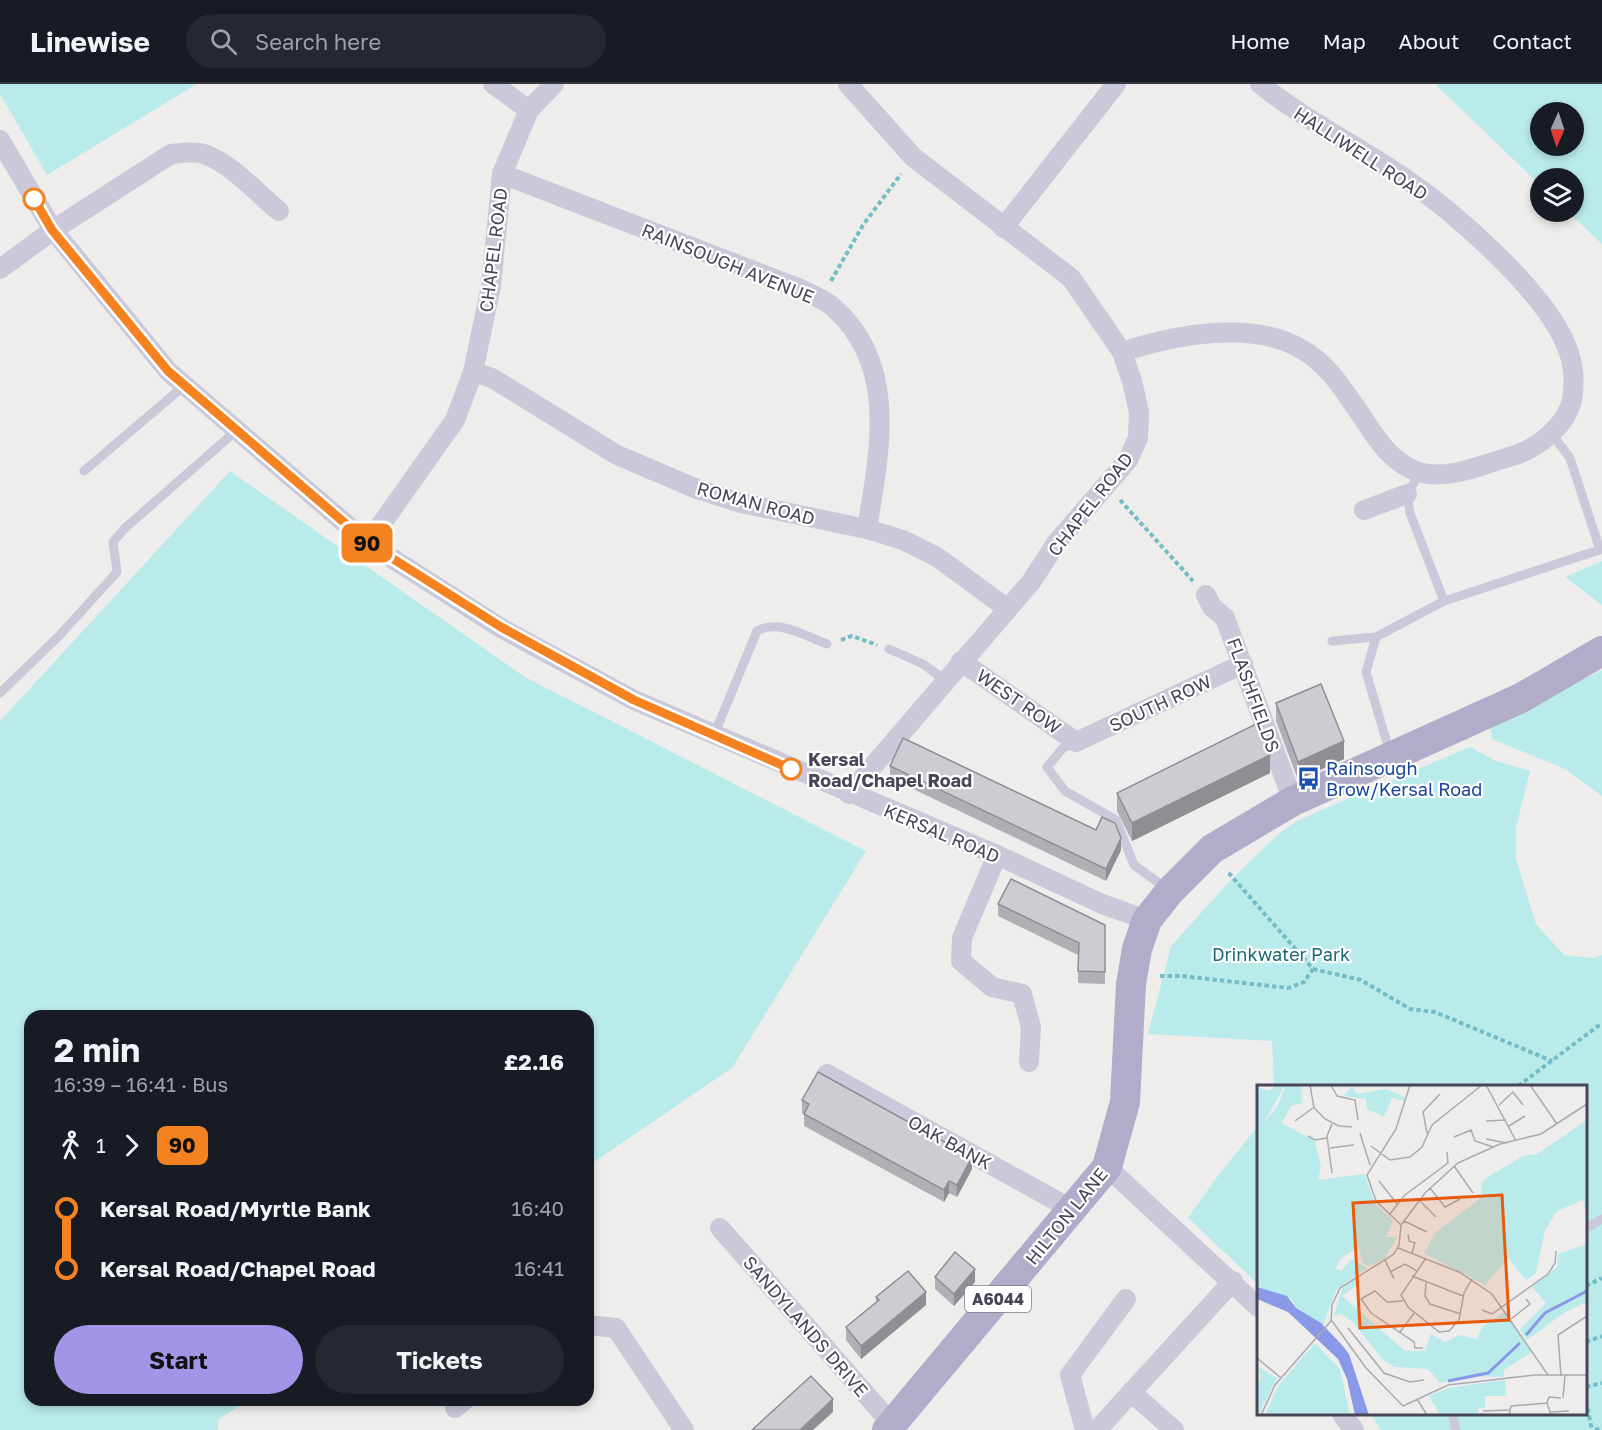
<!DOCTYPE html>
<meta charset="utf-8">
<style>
body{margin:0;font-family:"Golos Text",sans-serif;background:#242831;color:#f1f3f6;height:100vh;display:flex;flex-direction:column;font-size:22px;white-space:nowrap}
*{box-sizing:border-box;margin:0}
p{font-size:20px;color:#9ea1a6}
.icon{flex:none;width:33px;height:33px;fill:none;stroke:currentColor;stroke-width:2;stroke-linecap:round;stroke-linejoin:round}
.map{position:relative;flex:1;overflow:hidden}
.sheet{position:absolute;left:24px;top:926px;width:570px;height:396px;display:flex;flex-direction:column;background:#171b24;border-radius:18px;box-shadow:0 3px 9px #0003}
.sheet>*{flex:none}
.badge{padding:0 12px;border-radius:9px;font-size:21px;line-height:39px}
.needle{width:39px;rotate:183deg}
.fabs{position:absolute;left:1530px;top:18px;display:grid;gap:12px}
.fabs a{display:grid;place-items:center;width:54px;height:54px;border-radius:50%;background:#171b24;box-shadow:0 3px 9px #0003;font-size:30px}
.map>.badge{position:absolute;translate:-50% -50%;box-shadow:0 0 0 3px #fff}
.legs{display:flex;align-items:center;gap:9px;height:66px;padding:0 30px;font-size:20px}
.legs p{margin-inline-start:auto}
.headline{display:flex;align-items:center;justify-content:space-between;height:102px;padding:0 30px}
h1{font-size:33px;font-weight:700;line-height:45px}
.primary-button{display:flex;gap:12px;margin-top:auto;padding:12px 30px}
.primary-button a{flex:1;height:69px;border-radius:36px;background:#a294e6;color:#111;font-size:24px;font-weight:700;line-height:69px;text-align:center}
.primary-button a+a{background:#242831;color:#f1f3f6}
ul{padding:0 30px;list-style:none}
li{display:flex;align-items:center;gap:21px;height:60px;font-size:22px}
li i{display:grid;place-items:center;width:9px;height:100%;margin:0 8px;background:currentColor}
li i::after{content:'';width:15px;height:15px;margin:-8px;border:4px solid;border-radius:50%;background:#171b24}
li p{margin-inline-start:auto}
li:first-child i{background:linear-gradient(#0000 50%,currentColor 0)}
li:last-child i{background:linear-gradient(currentColor 50%,#0000 0)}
header{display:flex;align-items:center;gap:36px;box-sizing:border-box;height:84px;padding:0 30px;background:#171b24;border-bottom:2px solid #363941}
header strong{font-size:28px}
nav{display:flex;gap:33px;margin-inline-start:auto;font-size:21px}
.search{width:420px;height:54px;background:#242831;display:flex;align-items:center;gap:15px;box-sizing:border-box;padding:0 21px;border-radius:33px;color:#9ea1a6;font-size:22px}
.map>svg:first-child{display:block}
.green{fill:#baebeb;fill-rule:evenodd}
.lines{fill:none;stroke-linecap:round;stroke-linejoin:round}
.path{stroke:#74bcc7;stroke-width:4;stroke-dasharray:4.5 3;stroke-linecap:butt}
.lane{stroke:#cac8d9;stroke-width:9}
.street{stroke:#cac8d9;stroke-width:20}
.primary{stroke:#b0acca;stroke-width:30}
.wall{fill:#b1afb5}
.shaded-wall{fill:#908e94}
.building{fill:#cecbd3;stroke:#908e94;stroke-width:1.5}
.line-1-casing{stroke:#fff;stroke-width:14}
.line-1{stroke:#f58220;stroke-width:9}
.stop-1-dot{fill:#fff;stroke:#f58220;stroke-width:3}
.labels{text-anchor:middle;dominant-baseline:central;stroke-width:4.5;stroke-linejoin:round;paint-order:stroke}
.shield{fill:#fff;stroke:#7e7d8a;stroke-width:1.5}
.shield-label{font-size:16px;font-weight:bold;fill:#474558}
.street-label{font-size:18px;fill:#474558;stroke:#fff}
.stop-label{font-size:18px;font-weight:bold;fill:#474558;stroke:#fff;text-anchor:start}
.transit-label{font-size:18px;fill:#164399;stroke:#fff;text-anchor:start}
.park-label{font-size:18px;fill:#1a6975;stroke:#fff}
.inset-river{fill:none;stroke:#8999e7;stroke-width:3}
.inset-road{fill:none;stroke:#abaab0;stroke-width:1.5}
.view{fill:#e8590c;fill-opacity:0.15;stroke:#e8590c;stroke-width:3}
.inset-edge{fill:none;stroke:#474558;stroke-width:3}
</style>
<header>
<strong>Linewise</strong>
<div class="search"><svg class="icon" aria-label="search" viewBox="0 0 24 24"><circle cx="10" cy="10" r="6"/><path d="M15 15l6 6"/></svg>Search here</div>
<nav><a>Home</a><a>Map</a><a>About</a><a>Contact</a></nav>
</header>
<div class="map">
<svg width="1602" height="1346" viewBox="0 0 1602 1346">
<rect width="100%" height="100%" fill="#eeedeb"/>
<g class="green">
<polygon points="0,0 197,0 47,91 0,10"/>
<path d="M 1435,0 L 1602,0 L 1602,160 L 1568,128 L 1574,128 L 1574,94 L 1540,94 L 1540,101 ZM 1540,28 L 1574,28 L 1574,62 L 1540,62 Z"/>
<polygon points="230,387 525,593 866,767 732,984 588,1082 588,932 30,932 30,1316 248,1316 218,1336 218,1346 0,1346 0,637"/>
<polygon points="1602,477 1602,521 1565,493"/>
<polygon points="1602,586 1602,712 1565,685 1492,655 1491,642"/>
<polygon points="1470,663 1496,677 1530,687 1516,744 1516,775 1536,840 1564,871 1592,874 1602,871 1602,1346 1381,1346 1371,1330 1586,1330 1586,1002 1274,1002 1272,957 1148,950 1171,862 1228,799 1275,753 1295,738 1321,726"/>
<polygon points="1258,1042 1258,1200 1188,1134 1217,1093"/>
</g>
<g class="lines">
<g class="path">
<polyline points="831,197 863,141 901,90"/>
<polyline points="1120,416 1193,497"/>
<polyline points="841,556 852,552 877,561"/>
<polyline points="1313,885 1361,896 1410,925 1435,928 1552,977"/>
<polyline points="1160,892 1182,892 1288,904 1304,898 1313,885 1227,787"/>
<polyline points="1518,1002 1602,939"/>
<polyline points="1586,1202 1602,1194"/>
<polyline points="1586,1258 1602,1252"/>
<polyline points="1586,1303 1602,1299"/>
<polyline points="1586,1317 1592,1346"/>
<polyline points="1595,1346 1602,1343"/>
</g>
<g class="lane">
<polyline points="1551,349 1570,374 1600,466"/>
<polyline points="84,387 185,301"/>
<polyline points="1420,389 1407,410 1410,429 1444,517"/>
<polyline points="1376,553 1366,588 1390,669"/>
<polyline points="1332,557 1376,553 1444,517 1602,465"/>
<polyline points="889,565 923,580 945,596"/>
<polyline points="0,609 59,552 117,488 113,458 124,445 237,346"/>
<path d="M 714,651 L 757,547 C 779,535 805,552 827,560"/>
<polyline points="1075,659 1063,664 1047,683 1065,707 1116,736 1134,781 1166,804"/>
<polyline points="1586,1144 1602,1135"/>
<polyline points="1452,1330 1456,1346"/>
</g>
<g class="street">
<polyline points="493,0 529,26"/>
<polyline points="848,0 913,73 1071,194 1122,268 1132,297 1139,328 1138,354 1128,376 1057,458 1031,498 849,710"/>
<polyline points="0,56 53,146 168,287 368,459 501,544 634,616 997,771 1102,820 1147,836"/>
<path d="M 502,90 L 798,204 C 810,210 825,215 834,224 C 899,281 879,370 867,445"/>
<polyline points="1003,144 1116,0"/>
<path d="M 0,185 L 53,146 L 171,70 C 182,69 194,67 204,70 C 232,80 257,109 279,127"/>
<path d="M 1122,268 C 1174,251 1253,235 1303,266 C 1325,279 1340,300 1354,321 C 1372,346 1387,378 1419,388 C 1447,397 1485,380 1512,372 C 1537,365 1566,342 1572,316 C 1575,299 1574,282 1568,266 C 1548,209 1453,127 1403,93 C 1356,61 1305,36 1260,0"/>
<polyline points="473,288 492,294 617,371 697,405 741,419 867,445 903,456 937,473 1008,525"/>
<polyline points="1364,426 1407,410"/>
<polyline points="368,459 455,336 473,288 491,202 502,90 529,26 554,0"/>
<polyline points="1206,511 1212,523 1225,534 1293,717"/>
<polyline points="961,577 1076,658 1243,580"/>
<polyline points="997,771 962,854 961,877 992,903 1022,910 1031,943 1029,978"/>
<polyline points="827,990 1073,1126"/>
<polyline points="1107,1083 1258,1223"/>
<polyline points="720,1144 892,1340"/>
<polyline points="588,1241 616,1244 684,1346"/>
<polyline points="1131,1308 1174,1346"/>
<polyline points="455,1324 465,1316"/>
<polyline points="1342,1330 1354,1346"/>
<polyline points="1085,1346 1070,1291 1126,1215"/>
<polyline points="1097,1346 1233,1197"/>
</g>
<polyline class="primary" points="887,1346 1107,1083 1125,1018 1131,900 1137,865 1147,836 1170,807 1212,765 1293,717 1521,614 1602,567"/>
</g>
<g class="wall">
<polygon points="1276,619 1344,675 1298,696 1276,637"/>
<polygon points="890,682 1121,766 1106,797 890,694"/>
<polygon points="1270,689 1132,757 1117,727 1117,709"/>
<polygon points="998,820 1105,841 1105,900 1078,899 1078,871 998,832"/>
<polygon points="802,1016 972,1085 957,1113 949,1109 944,1118 804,1042 804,1030 802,1029"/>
<polygon points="935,1193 975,1198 954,1222 935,1205"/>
<polygon points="876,1213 926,1221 861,1275 846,1256 846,1243 876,1219"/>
</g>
<g class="shaded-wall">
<polygon points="1344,657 1344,675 1298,696 1298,678"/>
<polygon points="1270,671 1270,689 1132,757 1132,739"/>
<polygon points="1121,754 1121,766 1106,797 1106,785"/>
<polygon points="972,1073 972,1085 957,1113 957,1101"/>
<polygon points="949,1097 949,1109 944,1118 944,1106"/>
<polygon points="975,1185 975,1198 954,1222 954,1210"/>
<polygon points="926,1208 926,1221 861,1275 861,1262"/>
<polygon points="833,1315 833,1328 813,1346 800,1346"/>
</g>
<g class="building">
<polygon points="1321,600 1344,657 1298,678 1276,619"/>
<polygon points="1258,639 1270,671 1132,739 1117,709"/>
<polygon points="903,654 1096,746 1102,733 1115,739 1121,754 1106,785 890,682"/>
<polygon points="1011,795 1105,841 1105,888 1078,887 1079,859 998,820"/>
<polygon points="818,988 972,1073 957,1101 949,1097 944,1106 804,1030 809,1020 802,1016"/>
<polygon points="955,1168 975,1185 954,1210 935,1193"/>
<polygon points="908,1187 926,1208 861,1262 846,1243 879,1216 876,1213"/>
<polygon points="811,1292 833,1315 800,1346 752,1346"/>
</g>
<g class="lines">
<defs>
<polyline id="line-1" points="34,115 52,146 168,287 368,459 501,543 634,616 791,685"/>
</defs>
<use href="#line-1" class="line-1-casing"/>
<use href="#line-1" class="line-1"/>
</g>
<defs>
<symbol id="bus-bare" viewBox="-9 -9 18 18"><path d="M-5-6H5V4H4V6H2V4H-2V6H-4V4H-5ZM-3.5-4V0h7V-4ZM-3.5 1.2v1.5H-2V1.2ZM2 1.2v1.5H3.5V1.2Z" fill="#1a4fb4" stroke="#fff" stroke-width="2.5" paint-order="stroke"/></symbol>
</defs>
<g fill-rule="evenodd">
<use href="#bus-bare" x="1292" y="678" width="33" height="33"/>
</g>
<g class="stop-1-dot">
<circle cx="34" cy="115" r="10"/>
<circle cx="791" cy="685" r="10"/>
</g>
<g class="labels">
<rect class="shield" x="965" y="1202" width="66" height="26" rx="4.5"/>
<g class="shield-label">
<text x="998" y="1215">A6044</text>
</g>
<g class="street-label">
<text transform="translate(1361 69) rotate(33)">HALLIWELL ROAD</text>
<text transform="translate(493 166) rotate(-83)">CHAPEL ROAD</text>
<text transform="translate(728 179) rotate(22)">RAINSOUGH AVENUE</text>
<text transform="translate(756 419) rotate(15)">ROMAN ROAD</text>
<text transform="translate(1090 420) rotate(-52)">CHAPEL ROAD</text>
<text transform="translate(1254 611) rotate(70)">FLASHFIELDS</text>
<text transform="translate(1019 617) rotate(35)">WEST ROW</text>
<text transform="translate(1160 619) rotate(-25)">SOUTH ROW</text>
<text transform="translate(942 749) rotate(23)">KERSAL ROAD</text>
<text transform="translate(950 1058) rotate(29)">OAK BANK</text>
<text transform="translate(1066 1132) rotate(-51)">HILTON LANE</text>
<text transform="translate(806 1242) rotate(49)">SANDYLANDS DRIVE</text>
</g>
<g class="stop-label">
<text x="808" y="675">Kersal<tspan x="808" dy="21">Road/Chapel Road</tspan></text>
</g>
<g class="transit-label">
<text x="1326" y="684">Rainsough<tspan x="1326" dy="21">Brow/Kersal Road</tspan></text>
</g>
<g class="park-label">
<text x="1281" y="870">Drinkwater Park</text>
</g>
</g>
<g transform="translate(1257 1001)">
<rect width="330" height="330" fill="#eeedeb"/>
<path d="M 19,0 L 28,0 L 7,38 L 21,20 L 29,0 L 44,0 L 45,18 L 34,21 L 25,38 L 58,56 L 64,82 L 61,95 L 108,89 L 117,117 L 136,136 L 129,152 L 140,152 L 128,173 L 112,181 L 106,179 L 102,162 L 84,173 L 79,184 L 84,186 L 95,174 L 110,183 L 79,205 L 66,240 L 38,222 L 35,214 L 0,202 L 0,2 L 13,6 ZM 95,1 L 100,9 L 129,4 L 149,13 L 148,16 L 135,13 L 127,32 L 110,24 L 109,14 L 87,11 ZM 330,35 L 330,132 L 326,115 L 300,126 L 288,145 L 279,188 L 269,195 L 251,173 L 228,200 L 167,168 L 179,147 L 225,112 L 224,99 L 229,93 L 266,71 L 280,69 ZM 330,159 L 330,217 L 307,228 L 270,255 L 263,244 L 289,218 L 275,202 L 300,182 L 301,169 ZM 98,193 L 104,197 L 85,211 L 148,266 L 168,266 L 174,249 L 188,257 L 202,250 L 220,254 L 225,242 L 247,227 L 275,267 L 247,285 L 247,292 L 214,291 L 183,298 L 171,284 L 137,282 L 126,275 L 96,237 L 84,229 L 77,231 L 85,204 ZM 58,258 L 83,284 L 93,330 L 8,330 L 21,301 ZM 0,281 L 20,293 L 1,330 L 0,298 L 4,292 ZM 248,295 L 249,311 L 228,311 L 228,323 L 222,323 L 220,330 L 183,330 L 172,311 L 191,303 Z" fill="#baebeb"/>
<path d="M 0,202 L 30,211 L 39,223 L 64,238 L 85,260 L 92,269 L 112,330 L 98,330 L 90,294 L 81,274 L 31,227 L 0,214 Z" fill="#8999e7"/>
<path class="inset-river" d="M 269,250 L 288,228 L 330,206M 191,296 L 231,288 L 263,258"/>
<path class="inset-road" d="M 53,0 L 57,23 L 68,34 L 82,41 L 95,42M 74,0 L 80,11 L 98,15 L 101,35M 229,0 L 259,56M 273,0 L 300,39M 242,20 L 256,7 L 266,20M 38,36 L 56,23M 229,36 L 249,35M 252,41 L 268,31M 103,48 L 113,80M 170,48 L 166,27 L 183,9M 51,51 L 58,55 L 70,53M 197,52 L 214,45 L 218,56 L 236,62M 229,54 L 250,58M 114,61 L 133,75 L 153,72 L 165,62 L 175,40 L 225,0M 73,63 L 97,60M 197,81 L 216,108M 75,88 L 70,51 L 75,39M 122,96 L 140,119M 173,103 L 188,122 L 203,114M 162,115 L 179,132M 132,130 L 148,110 L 191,78 L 190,67M 147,136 L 170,147M 144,140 L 119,116 L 110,90 L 139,44 L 153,0M 151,149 L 152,156 L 158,158 L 155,168M 141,163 L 202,187 L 235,209 L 291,290M 169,173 L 144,210 L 151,222 L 182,247 L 192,246 L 202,235 L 207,208 L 215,194M 128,175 L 137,194M 133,187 L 148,179 L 160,186M 155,191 L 206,211M 169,198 L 168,211 L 173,219 L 204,229M 146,216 L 130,217 L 118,206 L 104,214 L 114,228 L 157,257 L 158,263 L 166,263M 225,225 L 235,229 L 291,189 L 298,178 L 299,166M 254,234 L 273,219 L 269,214M 75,236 L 109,283 L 146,321M 91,243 L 127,288 L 153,297 L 167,295M 143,247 L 158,227M 0,273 L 24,293M 304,291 L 301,250 L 330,231M 306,313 L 308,291M 160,314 L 170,330M 290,318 L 292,312 L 304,313M 146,321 L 191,300 L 278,290 L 330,290M 226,326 L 252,325M 294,327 L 312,326M 4,330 L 18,300 L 74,236 L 75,220 L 83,203 L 137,169 L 142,160 L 144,140 L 168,108 L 201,78 L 243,59 L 284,49 L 330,19M 252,330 L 254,321 L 290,318 L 294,330"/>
<path class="view" d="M 245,110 L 252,235 L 103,243 L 96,118 Z"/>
<rect width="330" height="330" class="inset-edge"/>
</g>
</svg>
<div class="fabs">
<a><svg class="needle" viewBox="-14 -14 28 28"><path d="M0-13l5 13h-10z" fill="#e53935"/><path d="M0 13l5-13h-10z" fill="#9ea1a6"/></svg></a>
<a><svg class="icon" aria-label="layers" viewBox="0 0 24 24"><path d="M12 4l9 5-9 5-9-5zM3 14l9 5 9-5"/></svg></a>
</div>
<b class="badge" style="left:367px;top:459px;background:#f58220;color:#111">90</b>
<section class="sheet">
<div class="headline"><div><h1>2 min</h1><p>16:39 – 16:41 · Bus</p></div><b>£2.16</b></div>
<div class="legs"><svg class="icon" aria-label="walk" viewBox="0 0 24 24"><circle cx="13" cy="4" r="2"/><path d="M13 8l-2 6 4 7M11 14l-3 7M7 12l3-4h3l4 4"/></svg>1<svg class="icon" aria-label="forward" viewBox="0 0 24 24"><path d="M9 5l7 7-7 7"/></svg><b class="badge" style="background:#f58220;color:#111">90</b></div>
<ul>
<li><i style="color:#f58220"></i><b>Kersal Road/Myrtle Bank</b><p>16:40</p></li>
<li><i style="color:#f58220"></i><b>Kersal Road/Chapel Road</b><p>16:41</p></li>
</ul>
<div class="primary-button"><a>Start</a><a>Tickets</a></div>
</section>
</div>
